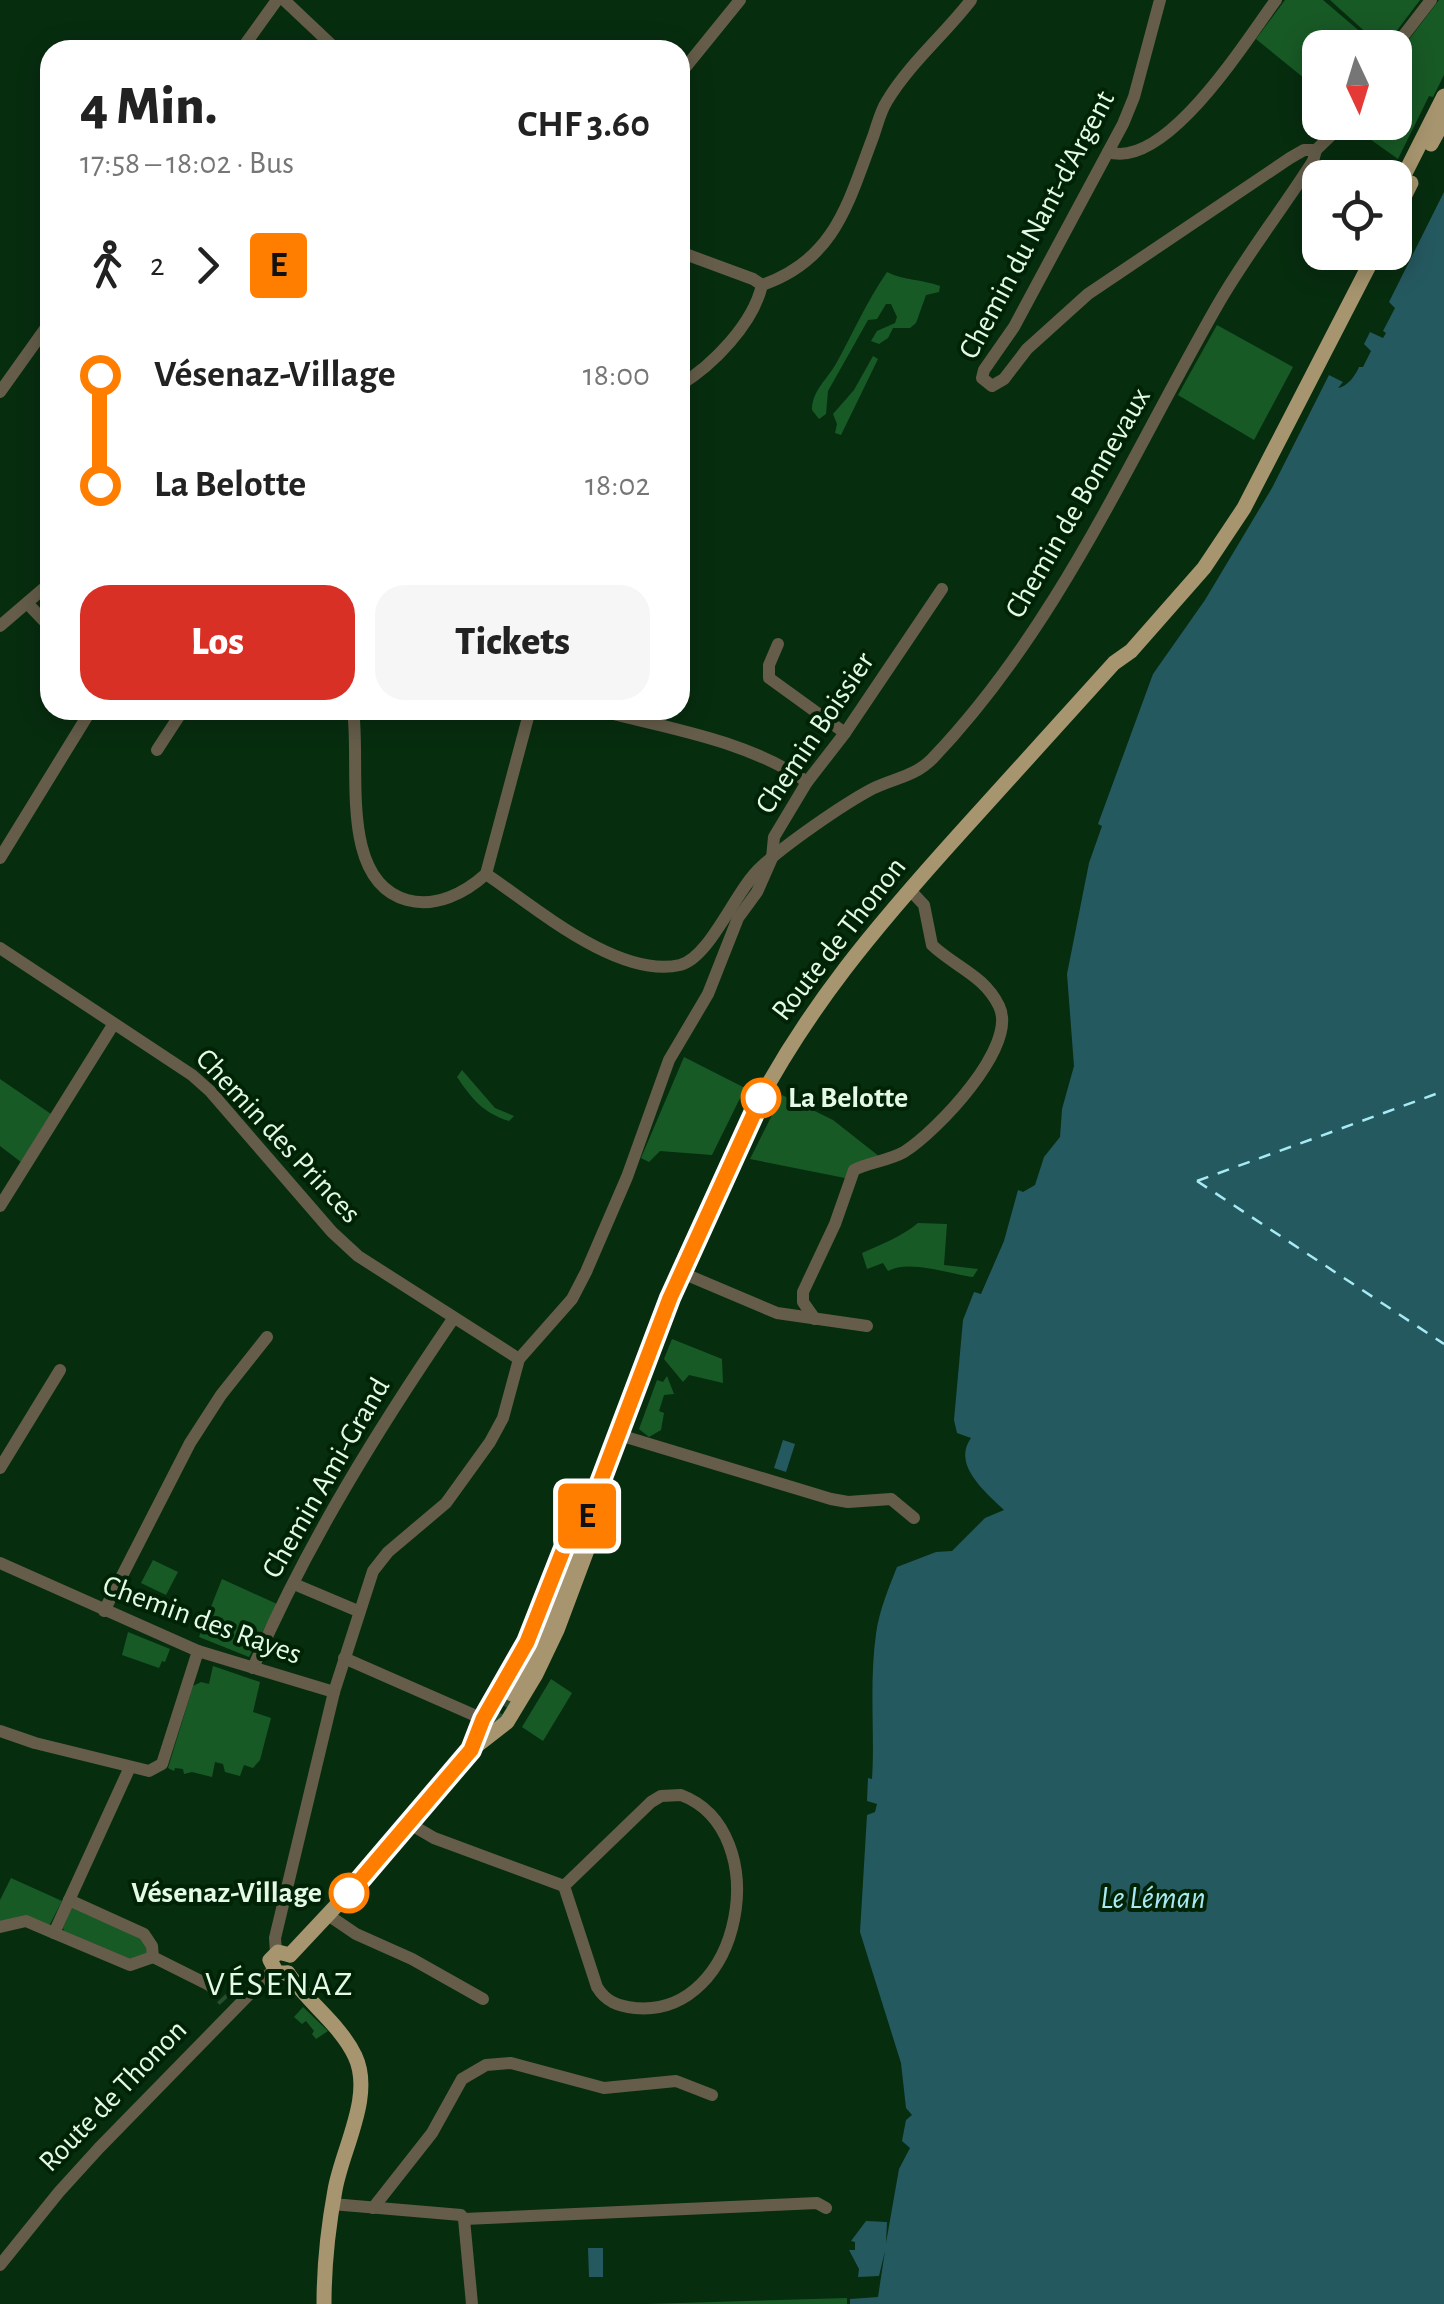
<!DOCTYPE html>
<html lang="de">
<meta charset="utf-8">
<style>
body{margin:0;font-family:"Alegreya Sans",sans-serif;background:#f6f6f6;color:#222;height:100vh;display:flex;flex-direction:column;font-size:38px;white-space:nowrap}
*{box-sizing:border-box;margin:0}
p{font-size:32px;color:#767676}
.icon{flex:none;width:55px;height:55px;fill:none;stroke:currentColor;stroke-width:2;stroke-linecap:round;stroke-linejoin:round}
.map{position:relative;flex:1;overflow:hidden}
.details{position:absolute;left:40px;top:40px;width:650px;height:680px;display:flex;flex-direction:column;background:#fff;border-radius:30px;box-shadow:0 5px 25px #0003}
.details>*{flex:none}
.badge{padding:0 20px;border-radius:8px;font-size:35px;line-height:65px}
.needle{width:65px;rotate:176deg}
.buttons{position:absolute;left:1302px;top:30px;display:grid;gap:20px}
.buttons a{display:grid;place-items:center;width:110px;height:110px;border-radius:20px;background:#fff;box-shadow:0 5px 25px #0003;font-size:50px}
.map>.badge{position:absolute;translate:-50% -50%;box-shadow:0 0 0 5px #fff}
.legs{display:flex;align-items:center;gap:15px;height:110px;padding:0 40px;font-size:32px}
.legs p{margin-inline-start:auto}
.headline{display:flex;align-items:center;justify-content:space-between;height:170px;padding:0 40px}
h1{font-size:55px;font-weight:800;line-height:75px}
.primary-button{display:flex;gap:20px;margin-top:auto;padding:20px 40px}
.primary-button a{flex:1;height:115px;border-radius:30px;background:#d93025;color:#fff;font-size:40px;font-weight:800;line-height:115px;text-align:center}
.primary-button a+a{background:#f6f6f6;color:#222}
ul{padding:0 40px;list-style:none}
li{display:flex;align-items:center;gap:35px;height:110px;font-size:38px}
li i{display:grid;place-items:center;width:15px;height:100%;margin:0 12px;background:currentColor}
li i::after{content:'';width:25px;height:25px;margin:-12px;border:8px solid;border-radius:50%;background:#fff}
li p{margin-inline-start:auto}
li:first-child i{background:linear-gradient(#0000 50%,currentColor 0)}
li:last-child i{background:linear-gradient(currentColor 50%,#0000 0)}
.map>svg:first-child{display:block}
.green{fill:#185a26}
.water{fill:#255960}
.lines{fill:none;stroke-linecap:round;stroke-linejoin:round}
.ferry{stroke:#a8eaf4;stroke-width:2.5;stroke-dasharray:12 10;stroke-linecap:butt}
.minor-tunnel{stroke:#284c2f;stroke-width:12;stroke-dasharray:12 6;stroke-linecap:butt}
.major-tunnel{stroke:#284c2f;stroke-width:15;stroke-dasharray:15 8;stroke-linecap:butt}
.minor{stroke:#655d4a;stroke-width:12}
.major{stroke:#a6956e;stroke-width:15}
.line-1-casing{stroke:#fff;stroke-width:22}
.line-1{stroke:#ff7e00;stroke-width:15}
.stop-1-dot{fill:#fff;stroke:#ff7e00;stroke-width:5}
.labels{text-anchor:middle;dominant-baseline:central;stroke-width:8;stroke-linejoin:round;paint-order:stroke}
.street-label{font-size:30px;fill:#e5fae6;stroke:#002306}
.stop-label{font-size:30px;font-weight:bold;fill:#e5fae6;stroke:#002306;text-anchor:start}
.water-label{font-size:32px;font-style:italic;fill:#a8eaf4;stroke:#002306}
.quarter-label{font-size:35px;letter-spacing:2.5px;fill:#e5fae6;stroke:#002306}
</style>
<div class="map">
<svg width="1444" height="2304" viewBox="0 0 1444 2304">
<rect width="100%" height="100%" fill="#072d0f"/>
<g class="green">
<polygon points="1285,0 1323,0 1378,47 1320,48 1320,91 1256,39"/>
<polygon points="1330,0 1420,0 1386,45 1371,37"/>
<polygon points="1439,0 1444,0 1444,75 1433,97 1429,96 1398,159 1360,132 1364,123 1395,122 1395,58"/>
<path d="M 887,272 C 905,281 921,279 940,286 L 939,292 L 926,295 L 916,323 L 910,328 L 893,328 L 888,338 L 879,344 L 871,341 L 877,331 L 895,323 L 897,317 L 891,304 L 886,304 L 877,319 L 868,320 L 828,391 L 826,414 L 819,419 L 812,410 C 812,390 828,379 837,362 C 854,331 867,301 887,272 Z"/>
<polygon points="1217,325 1293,367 1254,440 1178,395"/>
<polygon points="873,356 878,359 841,435 835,433 837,424 833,414 854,390"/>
<polygon points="684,1057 745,1088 712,1155 660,1151 649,1162 641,1158"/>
<path d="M 462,1070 L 495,1108 L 514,1116 L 509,1121 C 483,1113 472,1099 457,1077 Z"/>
<polygon points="0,1079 51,1114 21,1162 0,1146"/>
<polygon points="782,1095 833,1120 880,1157 845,1178 750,1159"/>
<path d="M 918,1223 L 947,1224 L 944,1265 L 978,1269 L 973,1277 C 949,1274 909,1259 888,1271 L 883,1263 L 867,1269 L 862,1253 C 882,1244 901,1237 918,1223 Z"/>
<polygon points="672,1339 722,1359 723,1383 689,1375 683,1382 664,1359"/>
<polygon points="667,1376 674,1394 664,1395 659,1411 664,1413 661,1430 649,1437 639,1429 657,1380 663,1382"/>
<polygon points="153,1560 178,1572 166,1595 141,1583"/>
<polygon points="222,1579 277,1604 249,1657 199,1637"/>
<polygon points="128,1632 170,1649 165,1662 162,1661 159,1668 122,1655"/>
<polygon points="213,1666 260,1682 253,1712 271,1718 260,1760 253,1768 244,1765 240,1776 225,1772 223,1764 215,1762 212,1777 192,1772 184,1774 183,1769 175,1768 174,1771 168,1768 193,1686 201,1682 209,1684"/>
<polygon points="551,1679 572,1693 543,1741 522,1727"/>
<polygon points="11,1878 62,1901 49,1926 0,1923 0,1900"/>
<polygon points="73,1905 142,1937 150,1954 138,1962 64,1931 63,1928"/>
<polygon points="303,2007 328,2031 316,2039 312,2034 314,2031 306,2021 302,2024 294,2017"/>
<polygon points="847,2298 847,2304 646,2304"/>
</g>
<g class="water">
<path d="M 1444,192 L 1444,2304 L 850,2304 L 850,2299 L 878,2297 L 885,2251 L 879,2276 L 858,2277 L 859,2269 L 849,2250 L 855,2250 L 855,2242 L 851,2241 L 866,2221 L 887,2222 L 886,2243 L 899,2169 L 910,2148 L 902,2141 L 906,2120 L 912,2115 L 906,2108 L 901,2063 L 860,1932 L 867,1815 L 875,1812 L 877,1804 L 867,1801 L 868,1778 L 872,1779 C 875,1735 869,1684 876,1634 C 879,1611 889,1587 897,1567 L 936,1552 L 952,1551 L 985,1518 L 1004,1510 C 984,1491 952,1464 971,1438 L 957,1433 L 954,1420 L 963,1320 L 974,1292 L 981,1294 L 1004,1241 L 1018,1190 L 1023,1192 L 1035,1185 L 1044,1157 L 1060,1137 L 1062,1109 L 1074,1066 L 1067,974 L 1089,863 L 1102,826 L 1098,824 L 1153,674 L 1205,600 L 1272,488 L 1329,375 L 1343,382 L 1338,388 C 1348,386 1355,376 1359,367 L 1363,367 L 1371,351 L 1364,344 L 1370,332 L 1383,338 L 1386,333 L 1383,331 L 1395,308 L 1389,302 Z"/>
<polygon points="783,1440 795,1444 786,1472 774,1468"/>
<polygon points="588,2248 603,2248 603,2277 589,2277"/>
</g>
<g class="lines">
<g class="ferry">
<polyline points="1197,1181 1444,1344"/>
<polyline points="1197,1181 1444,1091"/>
</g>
<polyline class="minor-tunnel" points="209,1985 224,2001"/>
<polyline class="major-tunnel" points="477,1743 512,1694"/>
<g class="minor">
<polyline points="284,0 337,50"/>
<polyline points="1160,0 1134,97 1123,124 1014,327 984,370 982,378 992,386 1004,379 1027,349 1088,294 1290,158 1304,150 1316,150 1345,122"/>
<polyline points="1394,48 1431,0"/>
<polyline points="241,50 277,0"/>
<polyline points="680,74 740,0"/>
<path d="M 1108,152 C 1166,171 1246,40 1276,0"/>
<path d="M 680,252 L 753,279 L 762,285 C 835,260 848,203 873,137 C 877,126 880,112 887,101 C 909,64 945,34 971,0"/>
<path d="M 680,385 C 713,365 753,324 762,285"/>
<polyline points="0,392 50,322"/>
<polyline points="27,603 50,627"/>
<polyline points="0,626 50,583"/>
<polyline points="778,644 769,665 769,678 845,733"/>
<path d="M 353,710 C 361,766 338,881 407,900 C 436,908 465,893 486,874 C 535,907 618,979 680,965 C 710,958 736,889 761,867 C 786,844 842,805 872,789 C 894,778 914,777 932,759 C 1058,627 1128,461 1217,306 C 1246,255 1282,210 1313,161 L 1316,150"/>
<path d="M 597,710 C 667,728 747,740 807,782"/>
<polyline points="157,750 183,710"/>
<polyline points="0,858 91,710"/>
<polyline points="486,874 530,710"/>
<polyline points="0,948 192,1075 210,1091 332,1232 358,1256 519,1359"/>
<polyline points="0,1206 113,1025"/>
<polyline points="680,1272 777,1313 867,1326"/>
<path d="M 815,1319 L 803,1302 L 803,1292 L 835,1224 L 854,1170 C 869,1162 888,1161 904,1152 C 936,1132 1019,1046 999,1006 C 984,975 955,967 932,945 L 924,905 L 910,890"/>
<polyline points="616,1434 831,1499 848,1502 891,1499 914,1518"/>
<polyline points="0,1468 60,1370"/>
<polyline points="0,1563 198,1651 334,1692"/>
<polyline points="294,1584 358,1611"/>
<polyline points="104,1611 190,1443 221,1395 267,1337"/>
<polyline points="344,1658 483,1719"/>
<path d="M 253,1668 C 306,1545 378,1429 453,1319"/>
<polyline points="0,1731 35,1743 149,1771 162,1764 198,1651"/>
<path d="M 681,1795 C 776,1831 743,2018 635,2008 C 618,2006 606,2002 597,1987 L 564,1886 L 651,1802 L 661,1796 Z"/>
<polyline points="410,1824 434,1838 564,1886"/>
<polyline points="69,1900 144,1934 152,1946 153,1957 209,1985"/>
<polyline points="328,1915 356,1934 412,1959 483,1999"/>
<polyline points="0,1927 26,1921 54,1933 130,1767"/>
<polyline points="54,1933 130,1965 153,1957"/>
<polyline points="276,1952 275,1938 334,1692 373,1571 388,1552 446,1503 490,1442 503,1418 519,1359 572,1299 586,1272 627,1177 669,1060 708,994 738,918 757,892 772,858 774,837 807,782 845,733 942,589"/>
<polyline points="332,2204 461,2215 464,2219 472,2304"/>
<polyline points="373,2208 432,2133 462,2079 486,2065 511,2063 604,2088 676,2081 712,2095"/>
<polyline points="464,2219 817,2203 826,2208"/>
<polyline points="0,2265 59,2192 99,2148 273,1970"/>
</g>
<g class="major">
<polyline points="1431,144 1444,120"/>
<polyline points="1395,193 1444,96"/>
<polyline points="1395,215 1411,183"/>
<path d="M 512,1694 C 559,1613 584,1522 616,1435 C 655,1329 698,1223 748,1122 C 805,1009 878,924 962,831 C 1013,775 1063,719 1114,663 L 1131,651 L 1204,568 L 1244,508 L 1376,252"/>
<path d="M 471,1749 C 485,1711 509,1680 526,1644 C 543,1609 554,1551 581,1523"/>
<polyline points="290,1955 380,1859 471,1750 507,1722 536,1674 557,1630 587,1550 588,1531"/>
<path d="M 288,1973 C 307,2002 340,2024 355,2056 C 374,2096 342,2149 335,2190 C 328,2228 324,2265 324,2304"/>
<polyline points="288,1973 277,1973 270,1960 278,1952 290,1955"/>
</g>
</g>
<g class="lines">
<defs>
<polyline id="line-1" points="349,1893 471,1750 483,1719 527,1642 566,1543 587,1517 670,1298 761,1098"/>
</defs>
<use href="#line-1" class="line-1-casing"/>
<use href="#line-1" class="line-1"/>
</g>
<g class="stop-1-dot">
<circle cx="761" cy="1098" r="18"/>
<circle cx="349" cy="1893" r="18"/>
</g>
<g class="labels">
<g class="street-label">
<text transform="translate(1037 225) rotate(-62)">Chemin du Nant-d'Argent</text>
<text transform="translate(1078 503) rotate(-60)">Chemin de Bonnevaux</text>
<text transform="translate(815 733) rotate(-56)">Chemin Boissier</text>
<text transform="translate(839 939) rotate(-52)">Route de Thonon</text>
<text transform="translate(278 1136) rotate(47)">Chemin des Princes</text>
<text transform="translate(326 1478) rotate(-60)">Chemin Ami-Grand</text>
<text transform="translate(202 1620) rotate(20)">Chemin des Rayes</text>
<text transform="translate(113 2096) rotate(-46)">Route de Thonon</text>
</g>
<g class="stop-label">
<text x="788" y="1098">La Belotte</text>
<text x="322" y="1893" text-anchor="end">Vésenaz-Village</text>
</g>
<g class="water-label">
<text x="1153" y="1898">Le Léman</text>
</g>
<g class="quarter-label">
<text x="280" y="1984">VÉSENAZ</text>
</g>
</g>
</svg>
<div class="buttons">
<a><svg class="needle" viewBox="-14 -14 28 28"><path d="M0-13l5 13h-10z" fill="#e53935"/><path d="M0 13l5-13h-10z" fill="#767676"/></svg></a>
<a><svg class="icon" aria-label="locate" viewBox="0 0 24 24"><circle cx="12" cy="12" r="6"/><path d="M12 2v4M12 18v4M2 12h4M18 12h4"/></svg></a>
</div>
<b class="badge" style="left:587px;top:1516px;background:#ff7e00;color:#111">E</b>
<section class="details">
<div class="headline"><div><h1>4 Min.</h1><p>17:58 – 18:02 · Bus</p></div><b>CHF 3.60</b></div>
<div class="legs"><svg class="icon" aria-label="walk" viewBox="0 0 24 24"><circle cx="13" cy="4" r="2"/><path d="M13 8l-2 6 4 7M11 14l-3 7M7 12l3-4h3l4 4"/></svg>2<svg class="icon" aria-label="forward" viewBox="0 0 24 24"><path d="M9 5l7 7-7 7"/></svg><b class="badge" style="background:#ff7e00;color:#111">E</b></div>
<ul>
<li><i style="color:#ff7e00"></i><b>Vésenaz-Village</b><p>18:00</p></li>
<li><i style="color:#ff7e00"></i><b>La Belotte</b><p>18:02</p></li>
</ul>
<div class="primary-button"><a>Los</a><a>Tickets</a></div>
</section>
</div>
